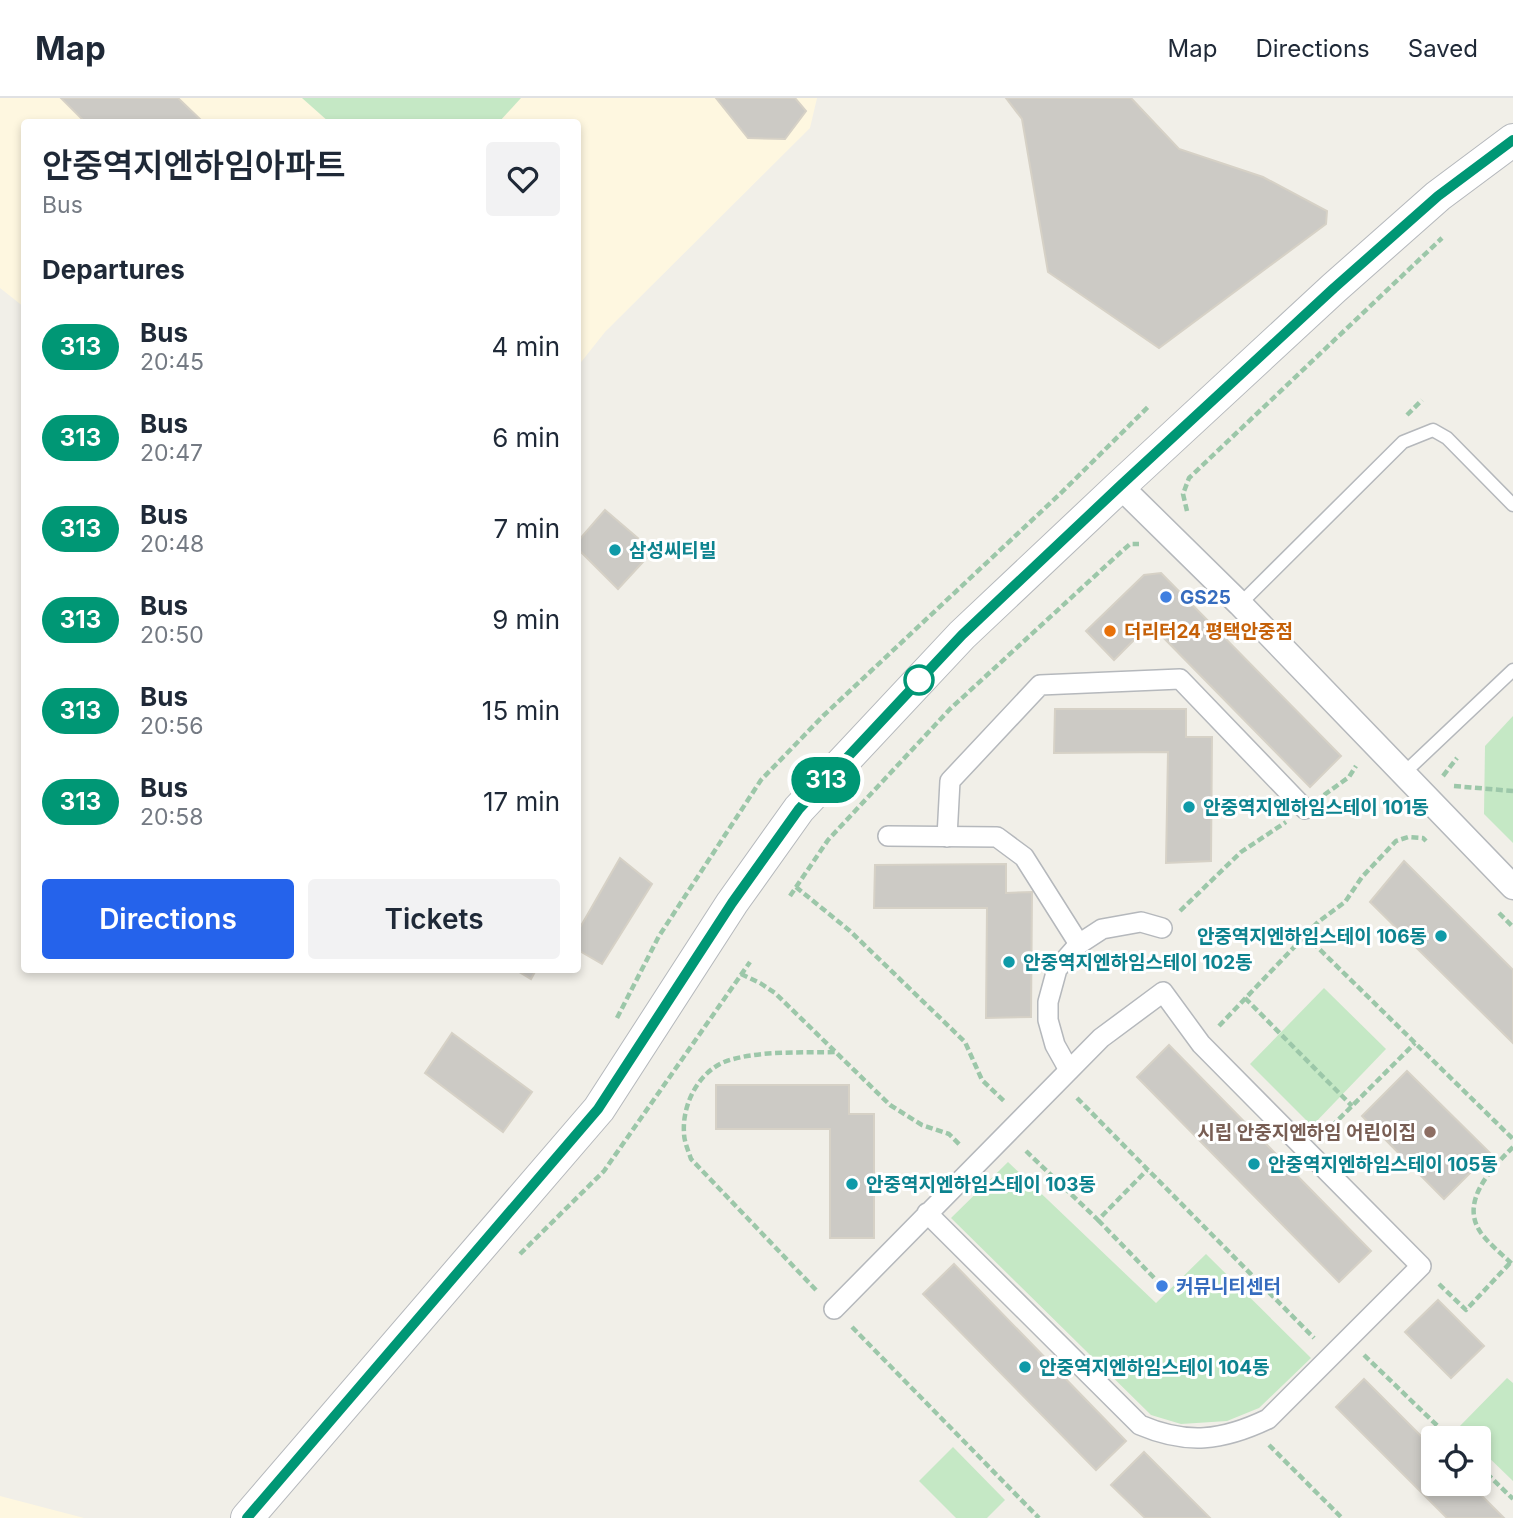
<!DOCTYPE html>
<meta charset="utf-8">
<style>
body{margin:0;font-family:Inter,"Noto Sans KR",sans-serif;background:#f2f2f3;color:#1f2937;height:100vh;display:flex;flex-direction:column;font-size:26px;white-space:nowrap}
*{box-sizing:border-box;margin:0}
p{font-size:23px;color:#747a83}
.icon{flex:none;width:38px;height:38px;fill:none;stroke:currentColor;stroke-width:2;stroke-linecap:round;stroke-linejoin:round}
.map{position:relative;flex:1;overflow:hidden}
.sheet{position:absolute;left:21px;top:21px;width:560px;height:854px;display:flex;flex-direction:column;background:#fff;border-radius:7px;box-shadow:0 4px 10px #0003}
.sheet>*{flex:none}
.badge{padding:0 14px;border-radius:23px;font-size:24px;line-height:46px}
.controls{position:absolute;left:1421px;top:1328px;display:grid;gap:14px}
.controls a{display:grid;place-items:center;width:70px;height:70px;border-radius:7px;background:#fff;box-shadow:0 4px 10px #0003;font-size:35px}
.map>.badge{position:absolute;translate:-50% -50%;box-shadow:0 0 0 4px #fff}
h2{padding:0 21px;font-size:26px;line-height:63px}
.round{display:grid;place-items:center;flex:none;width:74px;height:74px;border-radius:7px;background:#f2f2f3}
.headline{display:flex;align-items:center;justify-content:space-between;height:119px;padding:0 21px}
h1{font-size:33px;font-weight:600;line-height:52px}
.cta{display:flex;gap:14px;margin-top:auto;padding:14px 21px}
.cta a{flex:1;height:80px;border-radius:7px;background:#2563eb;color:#fff;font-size:28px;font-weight:600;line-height:80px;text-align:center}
.cta a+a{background:#f2f2f3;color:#1f2937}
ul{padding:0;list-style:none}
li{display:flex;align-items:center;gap:21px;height:91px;padding:0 21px}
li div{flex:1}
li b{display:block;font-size:26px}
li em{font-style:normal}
li .badge{min-width:77px;font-weight:700;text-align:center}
header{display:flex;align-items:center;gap:42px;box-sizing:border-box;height:98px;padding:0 35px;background:#fff;border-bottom:2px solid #e0e1e3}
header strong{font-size:33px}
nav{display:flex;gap:38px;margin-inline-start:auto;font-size:24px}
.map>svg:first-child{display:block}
.commercial{fill:#fef7e0}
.green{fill:#c5e8c5}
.building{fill:#cccac5;stroke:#d6d1c6;stroke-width:2}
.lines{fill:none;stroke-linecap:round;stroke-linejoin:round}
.service-casing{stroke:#b5b8bc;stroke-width:15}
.pedestrian-casing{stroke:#b5b8bc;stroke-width:22}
.minor-casing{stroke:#b5b8bc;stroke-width:27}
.tertiary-casing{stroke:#b5b8bc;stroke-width:34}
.path{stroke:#9cc7a9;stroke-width:4.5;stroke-dasharray:7 3.5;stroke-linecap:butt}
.service{stroke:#fff;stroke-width:12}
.pedestrian{stroke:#fff;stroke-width:19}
.minor{stroke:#fff;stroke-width:24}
.tertiary{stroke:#fff;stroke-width:32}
.line-casing{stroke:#fff;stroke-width:16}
.line{stroke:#009775;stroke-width:10}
.culture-dot{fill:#0f9aa8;stroke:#fff;stroke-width:2.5}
.shop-dot{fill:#3f7fe0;stroke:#fff;stroke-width:2.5}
.food-dot{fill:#e8710a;stroke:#fff;stroke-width:2.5}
.stop-dot{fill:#fff;stroke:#009775;stroke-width:3.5}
.education-dot{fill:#8d6e63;stroke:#fff;stroke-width:2.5}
.labels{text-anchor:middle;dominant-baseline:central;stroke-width:6;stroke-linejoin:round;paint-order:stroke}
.culture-label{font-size:19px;font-weight:bold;fill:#0d838f;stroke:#fff;text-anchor:start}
.shop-label{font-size:19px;font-weight:bold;fill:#366cbe;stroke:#fff;text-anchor:start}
.food-label{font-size:19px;font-weight:bold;fill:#c56008;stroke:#fff;text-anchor:start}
.education-label{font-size:19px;font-weight:bold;fill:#785e54;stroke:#fff;text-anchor:end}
</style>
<header>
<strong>Map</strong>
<nav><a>Map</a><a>Directions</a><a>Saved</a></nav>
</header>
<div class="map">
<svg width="1513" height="1420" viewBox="0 0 1513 1420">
<rect width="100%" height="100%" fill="#f1efe8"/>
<g class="commercial">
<polygon points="0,0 817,0 810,30 605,234 578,268 578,24 24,24 24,209 0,190"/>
<polygon points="0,1398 84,1420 0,1420"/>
</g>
<g class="green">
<polygon points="302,0 521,0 499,24 329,24"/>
<polygon points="1513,618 1513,745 1484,716 1485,648"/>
<polygon points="1324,890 1386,951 1312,1028 1250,966"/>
<polygon points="1008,1064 1156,1205 1206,1156 1311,1260 1259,1310 1227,1323 1181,1326 1151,1317 951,1120"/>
<polygon points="1507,1280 1513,1285 1513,1383 1479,1350 1479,1340 1469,1340 1458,1330"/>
<polygon points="953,1349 1005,1402 987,1420 956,1420 919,1383"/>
</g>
<g class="building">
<polygon points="61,0 178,0 203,24 85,24"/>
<polygon points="716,0 795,0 806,13 785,41 748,40"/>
<polygon points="1006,0 1131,0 1179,51 1263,79 1327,113 1326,126 1159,250 1048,174 1022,21"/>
<polygon points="605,412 653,453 618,491 578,451 578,443"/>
<polygon points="1161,475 1341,658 1310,689 1150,526 1114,562 1086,533 1144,477"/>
<polygon points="1055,611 1186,611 1186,639 1212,639 1211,763 1166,765 1168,654 1054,655"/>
<polygon points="620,760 652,786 602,866 578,852 578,833"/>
<polygon points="1404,763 1513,872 1513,945 1370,804"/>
<polygon points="1006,766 1006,795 1032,794 1031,919 986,920 987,810 874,810 875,767"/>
<polygon points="516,872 536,872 531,881"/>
<polygon points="452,935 532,994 503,1034 425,975"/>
<polygon points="1169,947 1371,1153 1339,1184 1137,979"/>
<polygon points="1407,973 1490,1055 1444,1101 1362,1018"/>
<polygon points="716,987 849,987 849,1016 874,1016 874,1140 830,1140 830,1031 716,1031"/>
<polygon points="954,1166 1126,1343 1096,1372 923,1196"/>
<polygon points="1438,1202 1484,1248 1451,1280 1405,1234"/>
<polygon points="1364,1281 1433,1350 1433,1386 1470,1386 1504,1420 1447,1420 1336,1309"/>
<polygon points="1144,1354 1210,1420 1145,1420 1111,1387"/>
</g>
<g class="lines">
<defs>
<g id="service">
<polyline points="1240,506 1403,344 1433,332 1447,340 1513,407"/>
<polyline points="1403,676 1513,572"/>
</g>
<g id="pedestrian">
<polyline points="888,738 997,739 1024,759 1079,846"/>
<polyline points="947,739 950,683 1040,587 1180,581 1305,711"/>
<polyline points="1069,972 1055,947 1048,922 1048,904 1057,871 1079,846 1102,831 1141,824 1162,830"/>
<path d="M 834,1211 L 1101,940 L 1163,894 L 1201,946 L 1421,1168 L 1268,1321 C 1222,1343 1187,1347 1140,1327 L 927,1115"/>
</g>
<polyline id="minor" points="1120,388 1240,506 1513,789"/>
<polyline id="tertiary" points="247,1420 599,1011 732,805 799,711 962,537 1120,388 1334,190 1438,98 1513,42"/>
</defs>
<use href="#service" class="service-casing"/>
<use href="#pedestrian" class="pedestrian-casing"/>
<use href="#minor" class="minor-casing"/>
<use href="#tertiary" class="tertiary-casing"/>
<g class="path">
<polyline points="1407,317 1422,302"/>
<polyline points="1187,413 1183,396 1189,380 1442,140"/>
<polyline points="1443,678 1457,660"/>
<polyline points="1454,688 1513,693"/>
<polyline points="1324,697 1349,679 1356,668"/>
<polyline points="796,789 850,833 965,944 982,982 1005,1004"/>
<polyline points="790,798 828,742 950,611 1122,453 1130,446 1139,446"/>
<polyline points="1180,813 1241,754 1286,724"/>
<polyline points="1499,815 1513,829"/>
<polyline points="1305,837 1513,1041"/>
<polyline points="741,876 760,885 775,895 890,1007 922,1027 949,1036 961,1048"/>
<polyline points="1245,900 1352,1008"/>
<polyline points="617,920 659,838 761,682 823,618 1061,395 1149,308"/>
<polyline points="1219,928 1318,824 1345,804 1362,779 1396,743 1408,739 1423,740 1426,743"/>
<polyline points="1077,1000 1314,1240"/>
<polyline points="1324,1036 1415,945"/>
<path d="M 1513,1049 C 1491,1071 1459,1104 1481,1135 C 1490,1147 1503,1157 1513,1167"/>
<polyline points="1026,1053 1098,1122 1147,1072"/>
<polyline points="1098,1122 1162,1188"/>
<polyline points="520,1156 604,1073 750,864"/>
<polyline points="1439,1186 1466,1212 1510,1165"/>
<path d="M 816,1192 L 691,1061 C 688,1052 684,1043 684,1035 C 682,1007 698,975 724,964 C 756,952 803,955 837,954"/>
<polyline points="852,1229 1039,1420"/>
<polyline points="1364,1257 1450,1340"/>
<polyline points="1269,1347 1342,1420"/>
<polyline points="1479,1368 1513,1401"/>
</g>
<use href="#service" class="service"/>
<use href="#pedestrian" class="pedestrian"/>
<use href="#minor" class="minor"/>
<use href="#tertiary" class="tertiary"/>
</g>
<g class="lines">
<defs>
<polyline id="line" points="247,1420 598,1011 732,805 799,711 962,537 1120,388 1334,190 1438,98 1513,42"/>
</defs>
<use href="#line" class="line-casing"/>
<use href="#line" class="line"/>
</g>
<g class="culture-dot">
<circle cx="615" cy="452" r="7"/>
<circle cx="1189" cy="709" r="7"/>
<circle cx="1441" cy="838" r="7"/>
<circle cx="1009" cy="864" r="7"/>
<circle cx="1254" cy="1066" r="7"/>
<circle cx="852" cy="1086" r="7"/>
<circle cx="1025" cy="1269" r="7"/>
</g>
<g class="shop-dot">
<circle cx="1166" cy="499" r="7"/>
<circle cx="1162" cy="1188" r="7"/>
</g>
<circle class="food-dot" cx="1110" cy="533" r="7"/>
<circle class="stop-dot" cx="919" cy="582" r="14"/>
<circle class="education-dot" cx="1430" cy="1034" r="7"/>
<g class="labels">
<g class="culture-label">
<text x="629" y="452">삼성씨티빌</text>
<text x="1203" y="709">안중역지엔하임스테이 101동</text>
<text x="1427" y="838" text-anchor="end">안중역지엔하임스테이 106동</text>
<text x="1023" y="864">안중역지엔하임스테이 102동</text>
<text x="1268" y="1066">안중역지엔하임스테이 105동</text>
<text x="866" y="1086">안중역지엔하임스테이 103동</text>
<text x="1039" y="1269">안중역지엔하임스테이 104동</text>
</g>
<g class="shop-label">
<text x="1180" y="499">GS25</text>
<text x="1176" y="1188">커뮤니티센터</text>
</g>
<g class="food-label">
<text x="1124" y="533">더리터24 평택안중점</text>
</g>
<g class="education-label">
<text x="1416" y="1034">시립 안중지엔하임 어린이집</text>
</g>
</g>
</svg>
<div class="controls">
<a><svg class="icon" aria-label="locate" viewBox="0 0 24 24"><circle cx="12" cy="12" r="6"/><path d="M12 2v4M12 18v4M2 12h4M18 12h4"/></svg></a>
</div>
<b class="badge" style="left:826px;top:682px;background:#009775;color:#fff">313</b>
<section class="sheet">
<div class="headline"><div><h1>안중역지엔하임아파트</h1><p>Bus</p></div><a class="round"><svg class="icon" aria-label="heart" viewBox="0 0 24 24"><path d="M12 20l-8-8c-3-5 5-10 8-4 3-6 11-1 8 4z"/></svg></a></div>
<h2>Departures</h2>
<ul>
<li><span class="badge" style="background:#009775;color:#fff">313</span><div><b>Bus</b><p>20:45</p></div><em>4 min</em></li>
<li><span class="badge" style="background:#009775;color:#fff">313</span><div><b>Bus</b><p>20:47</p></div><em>6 min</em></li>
<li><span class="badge" style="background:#009775;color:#fff">313</span><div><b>Bus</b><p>20:48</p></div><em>7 min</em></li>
<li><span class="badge" style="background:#009775;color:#fff">313</span><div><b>Bus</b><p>20:50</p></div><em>9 min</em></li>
<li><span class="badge" style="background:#009775;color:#fff">313</span><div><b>Bus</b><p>20:56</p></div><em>15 min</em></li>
<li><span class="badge" style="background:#009775;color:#fff">313</span><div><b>Bus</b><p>20:58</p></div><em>17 min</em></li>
</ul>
<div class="cta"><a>Directions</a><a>Tickets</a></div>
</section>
</div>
